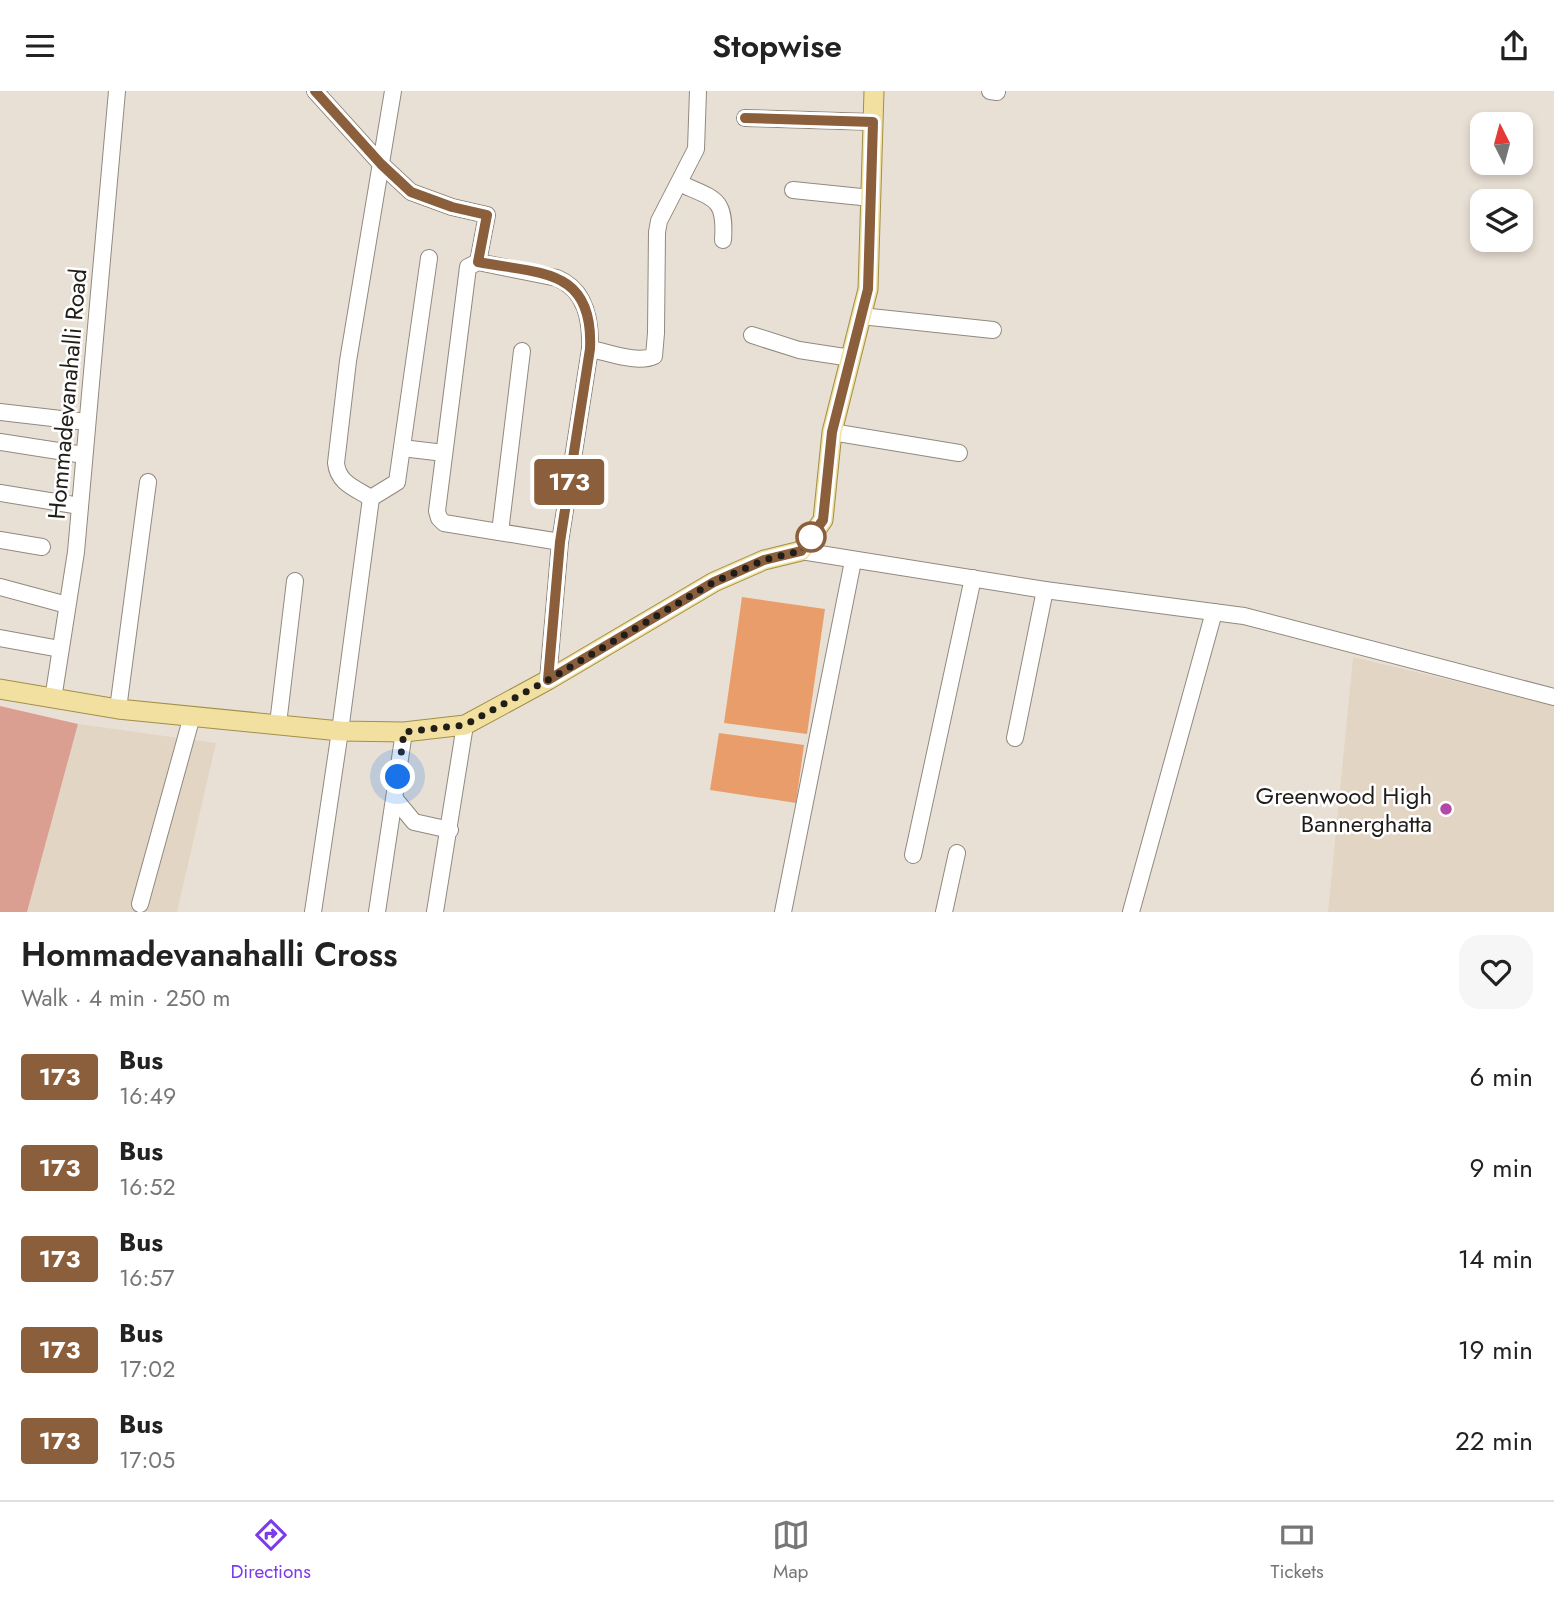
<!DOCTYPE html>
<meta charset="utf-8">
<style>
body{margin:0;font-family:Jost,sans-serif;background:#f6f6f6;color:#222;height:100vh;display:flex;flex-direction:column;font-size:26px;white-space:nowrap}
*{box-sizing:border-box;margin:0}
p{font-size:23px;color:#767676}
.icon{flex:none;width:38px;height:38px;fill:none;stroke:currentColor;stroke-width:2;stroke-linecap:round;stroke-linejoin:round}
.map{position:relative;height:821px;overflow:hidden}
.panel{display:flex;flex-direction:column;background:#fff;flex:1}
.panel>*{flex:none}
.badge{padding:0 14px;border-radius:5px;font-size:24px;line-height:46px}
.needle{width:46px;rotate:354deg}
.controls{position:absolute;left:1470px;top:21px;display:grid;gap:14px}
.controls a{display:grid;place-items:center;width:63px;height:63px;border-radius:14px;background:#fff;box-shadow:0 4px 10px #0003;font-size:35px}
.you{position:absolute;width:35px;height:35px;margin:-18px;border:5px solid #fff;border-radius:50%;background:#1a73e8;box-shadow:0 0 0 10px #1a73e833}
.map>.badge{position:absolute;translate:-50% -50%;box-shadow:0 0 0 4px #fff}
.round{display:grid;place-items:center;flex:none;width:74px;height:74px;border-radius:21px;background:#f6f6f6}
.head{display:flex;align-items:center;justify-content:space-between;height:119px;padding:0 21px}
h1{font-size:33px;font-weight:600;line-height:52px}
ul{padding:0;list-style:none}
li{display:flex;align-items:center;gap:21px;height:91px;padding:0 21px}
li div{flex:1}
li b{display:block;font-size:26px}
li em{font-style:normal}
li .badge{min-width:77px;font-weight:700;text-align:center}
header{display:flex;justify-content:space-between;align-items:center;height:91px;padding:0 21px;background:#fff;font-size:32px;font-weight:600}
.tab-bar{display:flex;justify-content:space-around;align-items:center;height:98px;border-top:2px solid #e0e0e0;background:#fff;font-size:19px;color:#767676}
.tab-bar a{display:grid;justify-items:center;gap:4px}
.tab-bar .selected{color:#7c3aed}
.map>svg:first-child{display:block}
.built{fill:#e3d5c4}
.green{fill:#db9f92}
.building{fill:#e99d6b}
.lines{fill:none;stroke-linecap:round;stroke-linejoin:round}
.minor-casing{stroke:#91897f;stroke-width:18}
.major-casing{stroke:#a28f47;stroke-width:21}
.minor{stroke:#fff;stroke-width:16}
.major{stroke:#f1e0a0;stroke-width:19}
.line-casing{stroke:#fff;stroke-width:16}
.line{stroke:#8b5e3c;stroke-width:10}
.walk{stroke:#211e19;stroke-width:7;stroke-dasharray:0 12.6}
.stop-dot{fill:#fff;stroke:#8b5e3c;stroke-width:3.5}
.poi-dot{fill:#b248a8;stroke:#fff;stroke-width:2.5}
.labels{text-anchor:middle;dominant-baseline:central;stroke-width:5;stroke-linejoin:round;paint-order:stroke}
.street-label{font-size:24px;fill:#211e19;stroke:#fff}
.poi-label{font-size:24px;fill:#211e19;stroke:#fff;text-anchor:end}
</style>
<header><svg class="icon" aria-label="menu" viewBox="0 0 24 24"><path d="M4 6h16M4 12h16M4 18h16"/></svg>Stopwise<svg class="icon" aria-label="share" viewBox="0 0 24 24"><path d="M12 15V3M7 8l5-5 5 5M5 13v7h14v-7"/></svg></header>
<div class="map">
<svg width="1554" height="821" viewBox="0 0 1554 821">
<rect width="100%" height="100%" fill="#e9e0d5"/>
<g class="built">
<polygon points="1353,566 1554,614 1554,821 1328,821"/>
<polygon points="78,633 216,652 177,821 27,821"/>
</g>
<polygon class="green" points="0,615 78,633 27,821 0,821"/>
<g class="building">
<polygon points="742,506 825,518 807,643 724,632"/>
<polygon points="719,642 804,654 796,712 710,699"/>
</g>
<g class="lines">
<defs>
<g id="minor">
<polyline points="315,0 381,73 411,101 452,116 487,124 478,171"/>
<polyline points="990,0 997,1"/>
<polyline points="745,27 873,31"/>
<path d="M 679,92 C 714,108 726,106 723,149"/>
<polyline points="793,99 871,107"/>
<polyline points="861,225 993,239"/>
<polyline points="752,244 799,259 851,267"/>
<path d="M 590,258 C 608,261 637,273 654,265 L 656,242 L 657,141 L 659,130 L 696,58 L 698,0"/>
<polyline points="0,321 87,331"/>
<polyline points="832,341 959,362"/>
<polyline points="0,351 84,364"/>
<polyline points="402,357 444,362"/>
<polyline points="0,402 80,415"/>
<path d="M 371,407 C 355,397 338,392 336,372 L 348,270 L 393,0"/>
<polyline points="371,407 397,391 429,167"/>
<polyline points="500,441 522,260"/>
<polyline points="0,449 42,456"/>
<polyline points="801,460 1045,499 1244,525 1554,606"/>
<polyline points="0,496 67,514"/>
<polyline points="0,547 60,558"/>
<path d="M 548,589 L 560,451 L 590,258 C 591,229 586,199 557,187 L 478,171 L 468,176 L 437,420 L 439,427 L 444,432 L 560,451"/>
<polyline points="53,608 76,461 117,0"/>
<polyline points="118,618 148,391"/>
<polyline points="278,633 295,490"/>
<polyline points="1015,647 1045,499"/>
<polyline points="395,708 414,731 450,739"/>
<polyline points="913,764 973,487"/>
<polyline points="140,813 192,625"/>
<polyline points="313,821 340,640 371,407"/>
<polyline points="377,821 404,641"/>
<polyline points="435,821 465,634"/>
<polyline points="783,821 853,470"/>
<polyline points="944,821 957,762"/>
<polyline points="1131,821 1214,521"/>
</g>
<polyline id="major" points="0,598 118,618 340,640 404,641 465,634 548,589 714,491 764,469 801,460 823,429 832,341 868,198 874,0"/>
</defs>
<use href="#minor" class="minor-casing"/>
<use href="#major" class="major-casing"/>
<use href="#minor" class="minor"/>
<use href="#major" class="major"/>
</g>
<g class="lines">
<defs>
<path id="line" d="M 315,0 L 381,73 L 411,101 L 452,116 L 487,124 L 478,171 C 539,183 594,176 590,258 L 560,451 L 548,589 L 714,491 L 764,469 L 801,460 L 823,429 L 832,341 L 868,198 L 873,31 L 745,27"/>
</defs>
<use href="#line" class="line-casing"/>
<use href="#line" class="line"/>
<polyline class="walk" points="398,686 404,641 465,634 548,589 714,491 764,469 801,460 811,446"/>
</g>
<circle class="stop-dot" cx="811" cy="446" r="14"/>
<circle class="poi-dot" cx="1446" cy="718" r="7"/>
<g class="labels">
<g class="street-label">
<text transform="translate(67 303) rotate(-85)">Hommadevanahalli Road</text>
</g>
<g class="poi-label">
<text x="1432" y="704">Greenwood High<tspan x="1432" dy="28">Bannerghatta</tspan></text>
</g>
</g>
</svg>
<div class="controls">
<a><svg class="needle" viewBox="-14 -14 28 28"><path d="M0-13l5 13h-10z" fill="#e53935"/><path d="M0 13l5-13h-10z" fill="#767676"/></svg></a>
<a><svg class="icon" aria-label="layers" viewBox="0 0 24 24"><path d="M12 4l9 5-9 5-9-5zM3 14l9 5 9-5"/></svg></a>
</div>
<div class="you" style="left:398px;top:686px"></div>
<b class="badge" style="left:569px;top:391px;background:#8b5e3c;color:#fff">173</b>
</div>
<section class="panel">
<div class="head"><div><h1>Hommadevanahalli Cross</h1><p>Walk · 4 min · 250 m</p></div><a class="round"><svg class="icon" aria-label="heart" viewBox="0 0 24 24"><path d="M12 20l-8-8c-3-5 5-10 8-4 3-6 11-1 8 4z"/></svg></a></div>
<ul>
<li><span class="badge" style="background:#8b5e3c;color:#fff">173</span><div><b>Bus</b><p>16:49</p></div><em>6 min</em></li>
<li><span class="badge" style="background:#8b5e3c;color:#fff">173</span><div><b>Bus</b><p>16:52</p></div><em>9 min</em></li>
<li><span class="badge" style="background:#8b5e3c;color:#fff">173</span><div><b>Bus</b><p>16:57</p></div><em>14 min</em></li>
<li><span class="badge" style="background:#8b5e3c;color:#fff">173</span><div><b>Bus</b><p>17:02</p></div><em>19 min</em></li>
<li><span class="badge" style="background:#8b5e3c;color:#fff">173</span><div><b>Bus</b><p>17:05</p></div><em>22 min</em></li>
</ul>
</section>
<nav class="tab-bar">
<a class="selected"><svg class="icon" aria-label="directions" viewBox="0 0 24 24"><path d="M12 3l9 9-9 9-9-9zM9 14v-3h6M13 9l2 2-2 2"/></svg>Directions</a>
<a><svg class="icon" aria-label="map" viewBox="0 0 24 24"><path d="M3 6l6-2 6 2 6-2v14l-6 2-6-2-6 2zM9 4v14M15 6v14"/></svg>Map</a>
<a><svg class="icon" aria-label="tickets" viewBox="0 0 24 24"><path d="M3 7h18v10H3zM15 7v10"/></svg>Tickets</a>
</nav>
